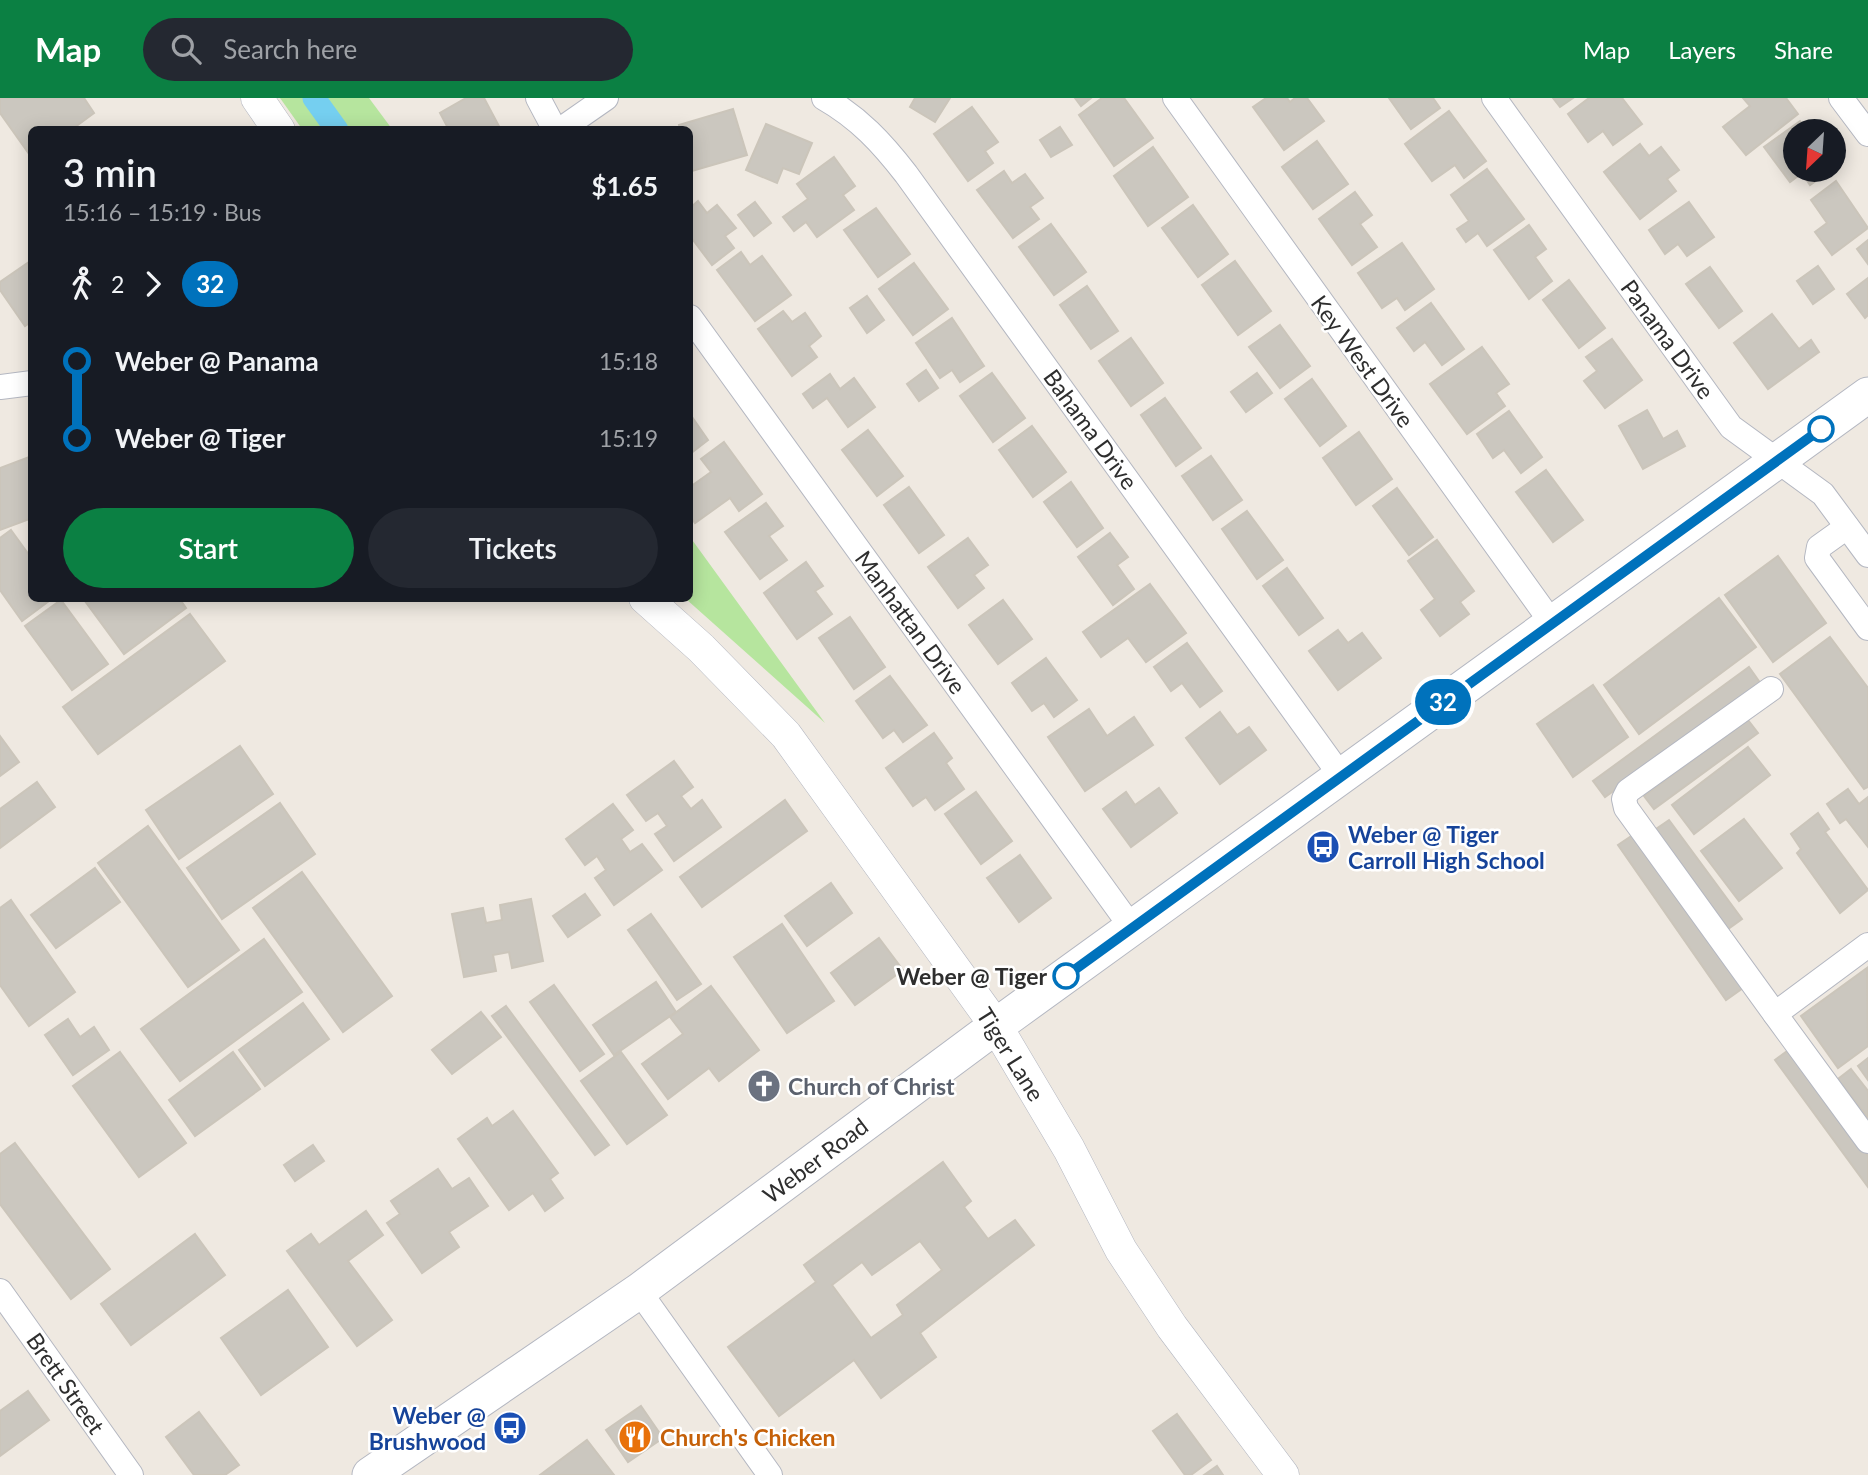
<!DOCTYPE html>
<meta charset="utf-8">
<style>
body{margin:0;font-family:Lato,sans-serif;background:#242831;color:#f1f3f6;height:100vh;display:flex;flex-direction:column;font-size:26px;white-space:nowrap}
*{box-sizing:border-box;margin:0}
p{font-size:23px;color:#9ea1a6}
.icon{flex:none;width:38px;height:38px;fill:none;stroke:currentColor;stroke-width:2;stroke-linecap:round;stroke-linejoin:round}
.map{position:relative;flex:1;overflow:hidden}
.details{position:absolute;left:28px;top:28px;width:665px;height:476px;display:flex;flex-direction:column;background:#171b24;border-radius:10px;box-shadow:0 4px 18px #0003}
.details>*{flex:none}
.badge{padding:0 14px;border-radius:23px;font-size:24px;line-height:46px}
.needle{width:46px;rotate:205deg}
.tools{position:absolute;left:1783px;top:21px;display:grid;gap:14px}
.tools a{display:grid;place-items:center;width:63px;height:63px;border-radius:50%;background:#171b24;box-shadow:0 4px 18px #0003;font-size:35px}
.map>.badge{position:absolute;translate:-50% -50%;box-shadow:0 0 0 4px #fff}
.legs{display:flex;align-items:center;gap:10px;height:77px;padding:0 35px;font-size:23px}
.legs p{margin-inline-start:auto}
.head{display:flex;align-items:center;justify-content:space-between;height:119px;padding:0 35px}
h1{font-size:38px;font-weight:600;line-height:52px}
.primary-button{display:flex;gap:14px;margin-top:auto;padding:14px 35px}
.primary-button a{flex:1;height:80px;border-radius:42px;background:#0b8043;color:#fff;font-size:28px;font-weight:600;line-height:80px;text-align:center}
.primary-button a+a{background:#242831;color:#f1f3f6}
ul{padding:0 35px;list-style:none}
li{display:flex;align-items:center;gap:24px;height:77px;font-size:26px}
li i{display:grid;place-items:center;width:10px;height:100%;margin:0 9px;background:currentColor}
li i::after{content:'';width:18px;height:18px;margin:-9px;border:5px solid;border-radius:50%;background:#171b24}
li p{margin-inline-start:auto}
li:first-child i{background:linear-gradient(#0000 50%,currentColor 0)}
li:last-child i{background:linear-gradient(currentColor 50%,#0000 0)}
header{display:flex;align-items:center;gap:42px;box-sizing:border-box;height:98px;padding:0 35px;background:#0b8043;color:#fff}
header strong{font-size:33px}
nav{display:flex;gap:38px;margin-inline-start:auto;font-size:24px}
.search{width:490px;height:63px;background:#242831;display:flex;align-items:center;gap:18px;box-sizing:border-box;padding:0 24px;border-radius:38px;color:#9ea1a6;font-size:26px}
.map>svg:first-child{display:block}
.green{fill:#b6e59e}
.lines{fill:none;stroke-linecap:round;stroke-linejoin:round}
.canal{stroke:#75cff0;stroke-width:23}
.building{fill:#cbc7bf;stroke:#cbc5ba;stroke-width:2;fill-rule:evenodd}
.minor-casing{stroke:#b4b7c1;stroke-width:26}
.tertiary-casing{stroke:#b4b7c1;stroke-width:33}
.secondary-casing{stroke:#b4b7c1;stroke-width:37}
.minor{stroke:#fff;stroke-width:24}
.tertiary{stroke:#fff;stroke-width:32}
.secondary{stroke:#fff;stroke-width:35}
.line-1-casing{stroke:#fff;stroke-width:16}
.line-1{stroke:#0072bc;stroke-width:10}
.stop-1-dot{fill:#fff;stroke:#0072bc;stroke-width:3.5}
.labels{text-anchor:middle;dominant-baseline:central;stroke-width:5;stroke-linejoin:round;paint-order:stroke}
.street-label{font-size:23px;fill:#2e2e2e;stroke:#fff}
.transit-label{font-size:23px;font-weight:bold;fill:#164399;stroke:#fff;text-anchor:start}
.stop-label{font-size:23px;font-weight:bold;fill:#2e2e2e;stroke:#fff;text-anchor:end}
.worship-label{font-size:23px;font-weight:bold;fill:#5b616d;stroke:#fff;text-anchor:start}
.food-label{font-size:23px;font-weight:bold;fill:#c56008;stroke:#fff;text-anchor:start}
</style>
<header>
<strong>Map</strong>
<div class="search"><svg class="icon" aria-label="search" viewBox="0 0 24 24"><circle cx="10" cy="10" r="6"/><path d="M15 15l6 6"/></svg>Search here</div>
<nav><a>Map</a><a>Layers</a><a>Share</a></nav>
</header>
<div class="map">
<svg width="1868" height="1377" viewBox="0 0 1868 1377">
<rect width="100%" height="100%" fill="#efe9e1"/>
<g class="green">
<polygon points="280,0 369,0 392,31 302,31"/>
<polygon points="690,439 825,625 686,501 690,500"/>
</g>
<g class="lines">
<polyline class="canal" points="314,0 337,32"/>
</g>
<g class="building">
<polygon points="0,0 84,0 94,15 71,32 32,32 32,60 0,15"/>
<polygon points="466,0 484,0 501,32 449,32 440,15"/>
<polygon points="915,0 950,0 935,24 910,9"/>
<polygon points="1075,0 1091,0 1081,8"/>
<polygon points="1102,0 1124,0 1153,40 1114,68 1079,17"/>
<polygon points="1266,0 1287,0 1290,4 1295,0 1307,0 1324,23 1284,52 1253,9"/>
<polygon points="1389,0 1433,0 1440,10 1411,31"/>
<polygon points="1553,0 1573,0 1560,9"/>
<polygon points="1589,0 1622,0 1642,26 1613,47 1603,33 1588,44 1568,16"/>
<polygon points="1743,0 1786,0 1798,16 1746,57 1723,29 1750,8"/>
<polygon points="972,9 998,44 985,53 993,65 968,83 934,36"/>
<polygon points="733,11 747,57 692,73 690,32 680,32 679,27"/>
<polygon points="1449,13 1486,63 1464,80 1455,67 1432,83 1405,46"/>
<polygon points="1800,23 1808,33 1796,33 1796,72 1831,72 1810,87 1802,75 1790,84 1764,49"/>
<polygon points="766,26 812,45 799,76 783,70 777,85 746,72"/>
<polygon points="1060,29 1072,47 1051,59 1040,42"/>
<polygon points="1317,43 1348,86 1313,111 1282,69"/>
<polygon points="1640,46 1649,58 1661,49 1679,72 1667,81 1676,93 1640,121 1604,74"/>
<polygon points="1153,49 1188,99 1148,128 1114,78"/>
<polygon points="834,59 855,88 843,97 854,112 817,139 806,124 794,133 783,119 808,101 797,86"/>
<polygon points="1487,71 1524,121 1487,148 1478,135 1466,144 1457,131 1469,123 1451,97"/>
<polygon points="1004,73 1012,85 1025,76 1043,100 1030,109 1039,121 1013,140 977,92"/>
<polygon points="1836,83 1868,130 1832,157 1815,134 1827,125 1811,102"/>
<polygon points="1355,94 1372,117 1360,126 1377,149 1352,167 1319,121"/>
<polygon points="698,103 707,115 717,107 736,130 725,138 734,150 712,167 690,138 690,110"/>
<polygon points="755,104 771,125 754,138 738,117"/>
<polygon points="1689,104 1714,139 1687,158 1678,146 1665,156 1649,132"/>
<polygon points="1193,107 1228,156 1198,179 1162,130"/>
<polygon points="876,110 910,156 878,179 844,132"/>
<polygon points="1051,126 1086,174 1054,197 1019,149"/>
<polygon points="1529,127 1546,151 1535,159 1552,183 1529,201 1494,152"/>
<polygon points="1868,142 1868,166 1857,151"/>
<polygon points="1402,145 1434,191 1405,212 1397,200 1382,210 1358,175"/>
<polygon points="741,154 750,167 762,158 791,197 755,223 717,172"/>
<polygon points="32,162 32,223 25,228 0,192 0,184"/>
<polygon points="1235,163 1271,213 1238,237 1202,187"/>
<polygon points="914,165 948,211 913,237 879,191"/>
<polygon points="1818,168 1834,191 1813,206 1797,183"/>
<polygon points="1710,169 1742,213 1719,230 1686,186"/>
<polygon points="1868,180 1868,217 1865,220 1847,196"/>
<polygon points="1569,182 1605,230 1579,250 1543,202"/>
<polygon points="1087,188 1118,233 1091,251 1060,207"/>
<polygon points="867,198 884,222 867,235 850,210"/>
<polygon points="1431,205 1464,251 1442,267 1425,244 1414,253 1397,230"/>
<polygon points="783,213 792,224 805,215 821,238 809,248 817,259 792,278 758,231"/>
<polygon points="1772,216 1799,251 1811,242 1819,254 1768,291 1734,245"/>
<polygon points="952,220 984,268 960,284 952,272 940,280 916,245"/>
<polygon points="1280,227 1310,268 1280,290 1249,249"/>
<polygon points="1131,240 1163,285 1131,308 1099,263"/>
<polygon points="1612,241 1642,282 1605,310 1584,283 1597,273 1586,259"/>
<polygon points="1482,249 1509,286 1496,295 1505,308 1467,336 1430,286"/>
<polygon points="926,272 938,290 919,303 907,286"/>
<polygon points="992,275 1025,320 993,344 960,298"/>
<polygon points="1257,275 1272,295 1246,314 1231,294"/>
<polygon points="830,276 840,291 854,280 875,309 848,329 827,300 813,310 803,296"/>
<polygon points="1312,281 1346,328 1320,348 1285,301"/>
<polygon points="1165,300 1201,350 1176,368 1141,317"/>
<polygon points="1647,312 1663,341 1677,333 1685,348 1643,371 1619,328"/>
<polygon points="1509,313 1542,359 1521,375 1504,352 1493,360 1477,336"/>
<polygon points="690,316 708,342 690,356"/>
<polygon points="1032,328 1066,374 1033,399 999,352"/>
<polygon points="868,332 903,378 877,398 842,352"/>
<polygon points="1359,334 1392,381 1356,407 1323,360"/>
<polygon points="724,344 762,396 739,413 730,400 695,425 690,418 690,389 711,374 701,361"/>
<polygon points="32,358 32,420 0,432 0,370"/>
<polygon points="1211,358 1242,402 1213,422 1182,378"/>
<polygon points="1546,372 1583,422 1553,444 1516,394"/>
<polygon points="1071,384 1103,430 1077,449 1044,404"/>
<polygon points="909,389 944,437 919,455 884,407"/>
<polygon points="1397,390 1433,439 1409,457 1373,408"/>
<polygon points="766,405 783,428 769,438 787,462 760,481 725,434"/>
<polygon points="1247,413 1283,462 1257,481 1222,431"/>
<polygon points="11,432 32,461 32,500 53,500 22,523 0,492 0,440"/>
<polygon points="1110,435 1128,459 1117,467 1134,491 1113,507 1078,459"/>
<polygon points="968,440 988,467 974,477 984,490 958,510 928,469"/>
<polygon points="1437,442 1474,493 1460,504 1469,516 1440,538 1421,512 1435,501 1408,463"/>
<polygon points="1778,458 1826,525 1773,564 1725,497"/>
<polygon points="806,464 823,488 815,493 832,516 797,541 764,495"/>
<polygon points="1287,470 1323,520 1299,537 1263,488"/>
<polygon points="1150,486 1186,535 1146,564 1128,540 1101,559 1083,534"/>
<polygon points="88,500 179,500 186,510 124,556 85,503"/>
<polygon points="1719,500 1756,549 1639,636 1604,587"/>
<polygon points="61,502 108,566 72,592 25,528"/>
<polygon points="1003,502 1032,541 998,566 969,527"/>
<polygon points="190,516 225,563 98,656 63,609"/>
<polygon points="850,519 885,569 854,591 819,540"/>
<polygon points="1338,532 1348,545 1362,535 1381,560 1338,592 1309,553"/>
<polygon points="1830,539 1868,590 1868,689 1864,691 1780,576"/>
<polygon points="1187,545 1222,593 1200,609 1182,585 1171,593 1154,569"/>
<polygon points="1046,560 1077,602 1054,619 1044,605 1032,613 1012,585"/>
<polygon points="1749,569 1761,586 1605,699 1593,683"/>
<polygon points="890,578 927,627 903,644 894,632 883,640 856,603"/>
<polygon points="1593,587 1628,639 1573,679 1537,626"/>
<polygon points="1089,611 1107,638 1134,619 1153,647 1085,693 1048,639"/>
<polygon points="1220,614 1237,637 1249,629 1266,652 1220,686 1186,640"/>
<polygon points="1748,622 1758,635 1654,711 1644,698"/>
<polygon points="934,635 952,660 946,665 964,691 935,712 926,699 913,708 886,670"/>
<polygon points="0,638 19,664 0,678"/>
<polygon points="240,648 273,696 179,761 146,712"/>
<polygon points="1748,649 1770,677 1694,736 1672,707"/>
<polygon points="674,663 693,689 681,698 691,711 702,702 721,729 674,763 655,736 667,728 658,715 646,723 627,697"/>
<polygon points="37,684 55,709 0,750 0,711"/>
<polygon points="1159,690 1177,715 1131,749 1103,711 1126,694 1135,707"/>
<polygon points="1848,691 1859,706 1868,699 1868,749 1846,721 1840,725 1827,706"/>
<polygon points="976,694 1012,743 981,766 945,716"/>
<polygon points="785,702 807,733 702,809 680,779"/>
<polygon points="280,705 315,756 222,821 187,770"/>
<polygon points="613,706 633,732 621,741 630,754 642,746 662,772 614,807 595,780 606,772 597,758 585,767 566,741"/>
<polygon points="1818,715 1829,731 1825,734 1868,792 1840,815 1797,755 1801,751 1791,736"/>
<polygon points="1744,721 1782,770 1739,803 1701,753"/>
<polygon points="1669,722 1742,821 1728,831 1656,731"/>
<polygon points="148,728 239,852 188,889 98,765"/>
<polygon points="1636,735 1743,890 1726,902 1618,747"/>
<polygon points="1020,757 1051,800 1019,824 987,780"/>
<polygon points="95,770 120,804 56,850 31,817"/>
<polygon points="302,774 392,898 343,934 253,810"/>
<polygon points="831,785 852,815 807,848 785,818"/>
<polygon points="585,796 600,817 568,839 553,818"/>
<polygon points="531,801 543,863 512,870 509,854 493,857 496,873 464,879 452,816 483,810 486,825 502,822 500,807"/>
<polygon points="11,802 75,894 29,928 0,887 0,810"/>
<polygon points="651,816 701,886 677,902 628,832"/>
<polygon points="782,826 834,903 787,935 734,859"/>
<polygon points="879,840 903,872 855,907 831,875"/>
<polygon points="264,841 302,894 180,983 141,931"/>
<polygon points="1867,870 1868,948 1838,970 1801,918"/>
<polygon points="656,884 676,914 614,957 593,927"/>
<polygon points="554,887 604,956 580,973 530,904"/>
<polygon points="711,888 759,952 719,983 709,970 668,1001 642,966 683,936 670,919"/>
<polygon points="303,905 329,941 265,988 239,952"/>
<polygon points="506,908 609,1047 595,1057 492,918"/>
<polygon points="481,914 501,939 452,976 432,952"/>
<polygon points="68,921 80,939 94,929 109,952 73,977 45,937"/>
<polygon points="1790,951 1868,1058 1868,1089 1775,962"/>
<polygon points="120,954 186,1045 139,1079 73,988"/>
<polygon points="233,954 260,991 195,1038 169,1002"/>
<polygon points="621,954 667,1017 627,1046 581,983"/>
<polygon points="1868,960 1868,982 1858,968"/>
<polygon points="1851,971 1868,993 1868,1020 1838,981"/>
<polygon points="513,1013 558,1075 550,1081 563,1100 545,1113 533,1095 509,1112 458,1041 487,1020 492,1028"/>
<polygon points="15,1045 110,1171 71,1201 0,1106 0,1056"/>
<polygon points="313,1047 324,1063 295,1083 284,1067"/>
<path d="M 943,1064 L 971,1103 L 964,1109 L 988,1141 L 1015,1122 L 1034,1147 L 920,1235 L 936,1259 L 881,1300 L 854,1262 L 779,1318 L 728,1249 L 816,1184 L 804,1167 ZM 920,1143 L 942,1172 L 897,1207 L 903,1217 L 871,1240 L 832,1187 L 862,1164 L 872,1177 Z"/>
<polygon points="438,1071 452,1091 469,1080 488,1108 449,1134 459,1149 422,1175 387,1125 400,1116 391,1103"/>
<polygon points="366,1113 383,1137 348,1163 392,1222 357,1248 287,1153 311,1136 319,1147"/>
<polygon points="195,1136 225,1177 131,1247 101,1206"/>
<polygon points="288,1192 328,1249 261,1297 221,1240"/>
<polygon points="28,1293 49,1322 0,1358 0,1313"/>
<polygon points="641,1308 663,1340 628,1364 606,1332"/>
<polygon points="199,1314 239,1367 225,1377 194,1377 166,1339"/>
<polygon points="1177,1316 1211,1362 1191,1377 1185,1377 1153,1333"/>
<polygon points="587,1342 614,1377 540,1377"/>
<polygon points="1217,1368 1223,1377 1204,1377"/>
</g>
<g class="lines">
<defs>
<g id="minor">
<polyline points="538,0 555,32"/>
<path d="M 824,0 C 859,20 882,45 906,76 L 1341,678"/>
<polyline points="1175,0 1552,525"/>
<polyline points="1494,0 1731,329 1823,396 1868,457"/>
<polyline points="1841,0 1868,36"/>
<polyline points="560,32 606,0"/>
<polyline points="690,219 1132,830"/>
<polyline points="0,289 32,285"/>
<polyline points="1847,429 1819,449 1817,460 1868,530"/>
<polyline points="1771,591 1628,693 1624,701 1626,710 1775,916 1868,847"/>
<polyline points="1775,916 1868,1043"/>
<polyline points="0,1193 131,1377"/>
<polyline points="639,1193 770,1377"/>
</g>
<g id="tertiary">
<polyline points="257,0 279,32"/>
<polyline points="645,500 701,550 786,637 996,928 1069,1051 1121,1152 1172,1229 1283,1377"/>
</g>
<polyline id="secondary" points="370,1377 639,1193 996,928 1868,297"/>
</defs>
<use href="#minor" class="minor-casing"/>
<use href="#tertiary" class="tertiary-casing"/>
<use href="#secondary" class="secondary-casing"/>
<use href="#minor" class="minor"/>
<use href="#tertiary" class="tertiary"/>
<use href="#secondary" class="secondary"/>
</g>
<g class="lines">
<defs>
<polyline id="line-1" points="1066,878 1821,331"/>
</defs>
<use href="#line-1" class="line-1-casing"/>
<use href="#line-1" class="line-1"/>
</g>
<defs>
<symbol id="bus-disc" viewBox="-11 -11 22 22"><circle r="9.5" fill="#1a4fb4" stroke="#fff"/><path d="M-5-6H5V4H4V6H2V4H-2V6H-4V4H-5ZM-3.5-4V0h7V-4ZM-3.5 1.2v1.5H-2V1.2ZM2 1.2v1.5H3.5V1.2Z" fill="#fff"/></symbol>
<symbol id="church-disc" viewBox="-11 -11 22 22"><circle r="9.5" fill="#6b7280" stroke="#fff"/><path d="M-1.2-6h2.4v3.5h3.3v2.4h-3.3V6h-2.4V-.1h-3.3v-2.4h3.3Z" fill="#fff"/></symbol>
<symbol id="restaurant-disc" viewBox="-11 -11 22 22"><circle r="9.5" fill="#e8710a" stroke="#fff"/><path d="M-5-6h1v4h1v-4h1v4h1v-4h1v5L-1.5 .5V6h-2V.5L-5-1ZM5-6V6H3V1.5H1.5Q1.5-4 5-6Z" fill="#fff"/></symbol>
</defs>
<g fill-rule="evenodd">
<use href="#bus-disc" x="1304" y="730" width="38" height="38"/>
<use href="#church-disc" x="745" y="969" width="38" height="38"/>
<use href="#bus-disc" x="491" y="1311" width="38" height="38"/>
<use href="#restaurant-disc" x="616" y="1320" width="38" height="38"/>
</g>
<g class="stop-1-dot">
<circle cx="1821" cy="331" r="12"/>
<circle cx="1066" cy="878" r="12"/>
</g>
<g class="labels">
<g class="street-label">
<text transform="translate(1668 241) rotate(54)">Panama Drive</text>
<text transform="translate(1363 263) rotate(54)">Key West Drive</text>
<text transform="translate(1091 331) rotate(54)">Bahama Drive</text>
<text transform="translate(911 524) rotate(54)">Manhattan Drive</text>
<text transform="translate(1011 956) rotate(58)">Tiger Lane</text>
<text transform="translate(815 1062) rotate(-37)">Weber Road</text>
<text transform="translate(66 1285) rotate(55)">Brett Street</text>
</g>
<g class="transit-label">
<text x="1348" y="736">Weber @ Tiger<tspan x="1348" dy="26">Carroll High School</tspan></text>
<text x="486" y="1317" text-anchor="end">Weber @<tspan x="486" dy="26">Brushwood</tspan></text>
</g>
<g class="stop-label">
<text x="1047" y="878">Weber @ Tiger</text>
</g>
<g class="worship-label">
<text x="788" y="988">Church of Christ</text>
</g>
<g class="food-label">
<text x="660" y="1339">Church's Chicken</text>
</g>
</g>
</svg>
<div class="tools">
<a><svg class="needle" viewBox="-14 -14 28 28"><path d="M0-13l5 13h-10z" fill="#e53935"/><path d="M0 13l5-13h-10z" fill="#9ea1a6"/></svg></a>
</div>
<b class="badge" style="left:1443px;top:604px;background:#0072bc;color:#fff">32</b>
<section class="details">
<div class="head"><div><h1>3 min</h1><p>15:16 – 15:19 · Bus</p></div><b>$1.65</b></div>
<div class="legs"><svg class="icon" aria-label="walk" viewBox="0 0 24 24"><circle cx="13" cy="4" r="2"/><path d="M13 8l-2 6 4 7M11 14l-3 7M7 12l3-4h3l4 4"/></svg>2<svg class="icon" aria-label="forward" viewBox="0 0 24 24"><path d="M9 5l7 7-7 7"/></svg><b class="badge" style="background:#0072bc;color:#fff">32</b></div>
<ul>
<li><i style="color:#0072bc"></i><b>Weber @ Panama</b><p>15:18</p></li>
<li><i style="color:#0072bc"></i><b>Weber @ Tiger</b><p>15:19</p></li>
</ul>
<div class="primary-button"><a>Start</a><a>Tickets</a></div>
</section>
</div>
